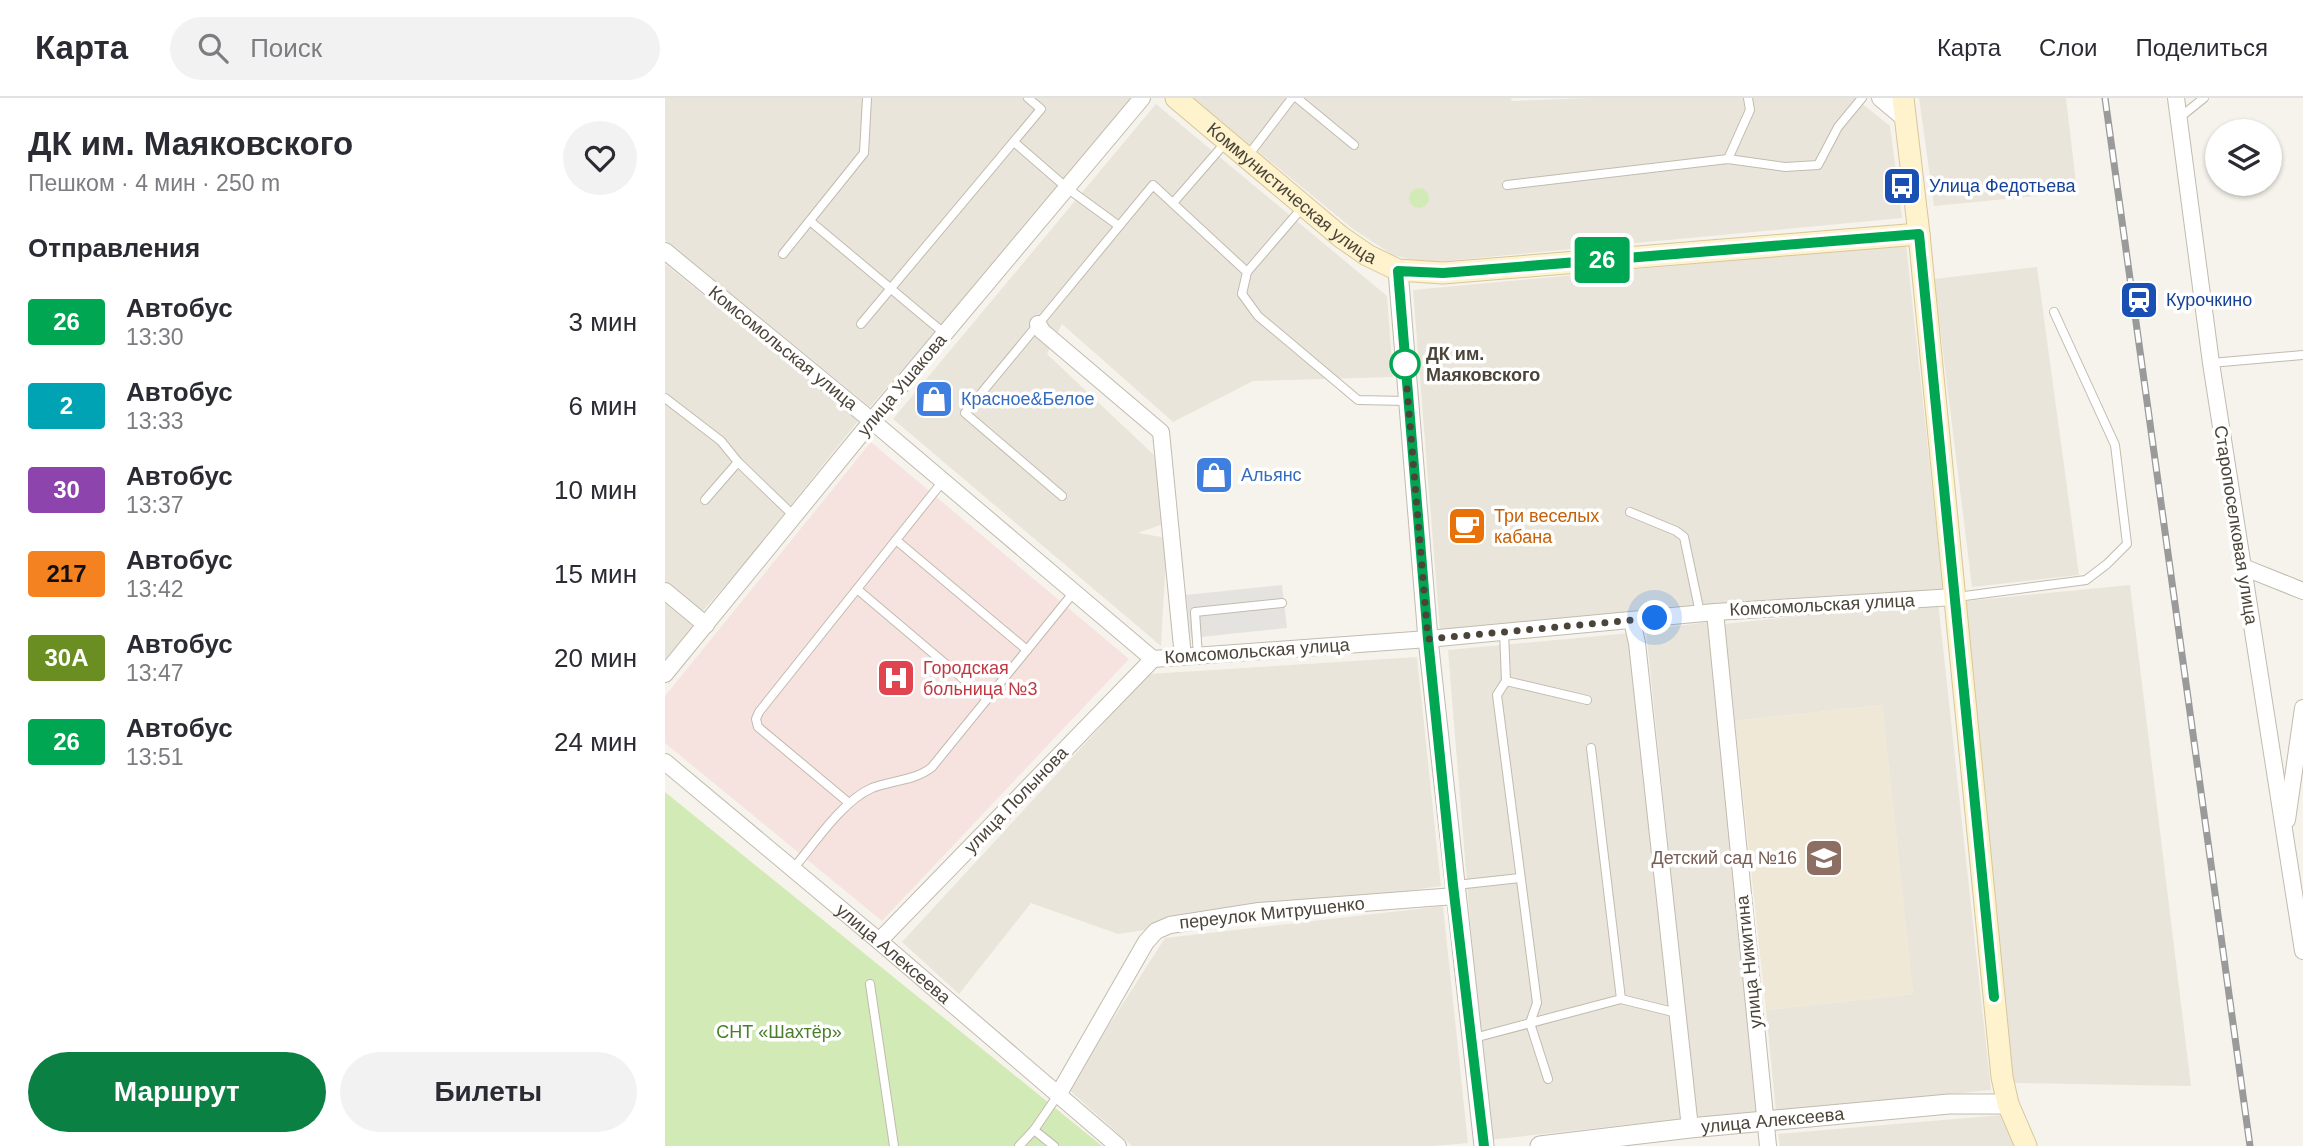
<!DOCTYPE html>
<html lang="ru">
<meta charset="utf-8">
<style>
body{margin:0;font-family:Helvetica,sans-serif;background:#f2f2f3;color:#2b2b33;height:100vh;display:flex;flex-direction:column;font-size:26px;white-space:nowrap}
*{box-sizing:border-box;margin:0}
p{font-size:23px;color:#7c7c81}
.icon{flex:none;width:38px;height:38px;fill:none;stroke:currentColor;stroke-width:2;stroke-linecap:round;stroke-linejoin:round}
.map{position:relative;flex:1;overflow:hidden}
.sheet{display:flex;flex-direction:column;background:#fff;width:665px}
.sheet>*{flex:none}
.badge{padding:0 14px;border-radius:5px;font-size:24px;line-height:46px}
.tools{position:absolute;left:1540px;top:21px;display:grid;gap:14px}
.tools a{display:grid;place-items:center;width:77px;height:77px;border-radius:50%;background:#fff;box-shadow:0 2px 5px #0004;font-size:35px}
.you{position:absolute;width:35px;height:35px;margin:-18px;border:5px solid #fff;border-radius:50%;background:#1a73e8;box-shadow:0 0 0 10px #1a73e833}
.map>.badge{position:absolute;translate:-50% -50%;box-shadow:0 0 0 4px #fff}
h2{padding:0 28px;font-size:26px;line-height:63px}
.round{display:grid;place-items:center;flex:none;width:74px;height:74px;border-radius:37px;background:#f2f2f3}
.summary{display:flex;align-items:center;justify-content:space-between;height:119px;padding:0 28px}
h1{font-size:33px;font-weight:800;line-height:52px}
.primary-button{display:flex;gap:14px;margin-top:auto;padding:14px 28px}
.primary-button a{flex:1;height:80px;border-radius:42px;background:#0b8043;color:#fff;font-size:28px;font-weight:800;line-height:80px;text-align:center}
.primary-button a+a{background:#f2f2f3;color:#2b2b33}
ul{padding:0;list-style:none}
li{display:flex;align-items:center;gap:21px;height:84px;padding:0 28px}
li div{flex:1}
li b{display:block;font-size:26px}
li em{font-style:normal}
li .badge{min-width:77px;font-weight:700;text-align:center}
header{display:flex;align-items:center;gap:42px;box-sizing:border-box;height:98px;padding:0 35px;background:#fff;border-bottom:2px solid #e1e1e2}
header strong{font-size:33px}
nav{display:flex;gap:38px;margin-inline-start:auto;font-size:24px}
.search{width:490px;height:63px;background:#f2f2f3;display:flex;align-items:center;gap:18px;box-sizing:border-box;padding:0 24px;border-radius:38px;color:#7c7c81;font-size:26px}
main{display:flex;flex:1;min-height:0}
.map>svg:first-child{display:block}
.residential{fill:#eae5da}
.education{fill:#efe8d6}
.medical{fill:#f6e3e0}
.green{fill:#d2eab5}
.parking{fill:#e5e3e0}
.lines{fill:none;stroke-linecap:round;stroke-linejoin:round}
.service-casing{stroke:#c2bbae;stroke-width:10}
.minor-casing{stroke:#c2bbae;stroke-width:18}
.tertiary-casing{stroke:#c2bbae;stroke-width:21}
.secondary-casing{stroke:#d6c79b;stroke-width:23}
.service{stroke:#fff;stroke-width:8}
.minor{stroke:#fff;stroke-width:16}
.tertiary{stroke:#fff;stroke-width:19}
.secondary{stroke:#fff3cd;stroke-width:21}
.rail-casing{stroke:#9a9a9a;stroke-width:7}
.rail{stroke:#fff;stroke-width:4.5;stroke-dasharray:13;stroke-linecap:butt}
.line-casing{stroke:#fff;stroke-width:16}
.line{stroke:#00a651;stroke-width:10}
.walk{stroke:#4b4439;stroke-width:7;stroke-dasharray:0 12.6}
.stop-dot{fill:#fff;stroke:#00a651;stroke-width:3.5}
.labels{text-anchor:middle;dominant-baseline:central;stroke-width:7;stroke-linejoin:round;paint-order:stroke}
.transit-label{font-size:18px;fill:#164399;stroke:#fff;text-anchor:start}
.street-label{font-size:18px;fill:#4b4439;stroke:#fff}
.stop-label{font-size:18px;font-weight:bold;fill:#4b4439;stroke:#fff;text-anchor:start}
.shop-label{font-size:18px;fill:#366cbe;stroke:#fff;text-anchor:start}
.food-label{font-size:18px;fill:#c56008;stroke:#fff;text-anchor:start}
.health-label{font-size:18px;fill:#be3a42;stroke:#fff;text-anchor:start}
.education-label{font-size:18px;fill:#785e54;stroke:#fff;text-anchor:end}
.park-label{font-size:18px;fill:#4a7f2a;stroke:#fff}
</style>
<header>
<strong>Карта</strong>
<div class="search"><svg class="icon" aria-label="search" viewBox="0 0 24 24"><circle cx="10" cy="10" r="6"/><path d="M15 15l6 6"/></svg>Поиск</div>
<nav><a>Карта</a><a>Слои</a><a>Поделиться</a></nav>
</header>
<main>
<section class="sheet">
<div class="summary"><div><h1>ДК им. Маяковского</h1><p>Пешком · 4 мин · 250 m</p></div><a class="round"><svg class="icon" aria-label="heart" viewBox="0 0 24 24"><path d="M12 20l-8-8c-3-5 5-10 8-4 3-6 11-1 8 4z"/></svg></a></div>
<h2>Отправления</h2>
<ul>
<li><span class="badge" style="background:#00a651;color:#fff">26</span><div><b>Автобус</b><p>13:30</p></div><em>3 мин</em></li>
<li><span class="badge" style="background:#00a3b4;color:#fff">2</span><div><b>Автобус</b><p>13:33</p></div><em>6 мин</em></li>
<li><span class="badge" style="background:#8e44ad;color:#fff">30</span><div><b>Автобус</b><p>13:37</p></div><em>10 мин</em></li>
<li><span class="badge" style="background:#f58220;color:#111">217</span><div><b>Автобус</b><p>13:42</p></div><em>15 мин</em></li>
<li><span class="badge" style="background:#6b8e23;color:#fff">30А</span><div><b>Автобус</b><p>13:47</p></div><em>20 мин</em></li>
<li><span class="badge" style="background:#00a651;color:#fff">26</span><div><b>Автобус</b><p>13:51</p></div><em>24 мин</em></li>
</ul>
<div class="primary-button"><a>Маршрут</a><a>Билеты</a></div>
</section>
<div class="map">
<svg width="1638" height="1048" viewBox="0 0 1638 1048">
<rect width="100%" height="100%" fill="#f6f3ec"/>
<g class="residential">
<polygon points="0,0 467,0 469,2 205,309 0,142"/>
<polygon points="528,0 846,0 847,3 925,0 1190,0 1225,28 1237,120 759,165 728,157 688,131"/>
<polygon points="1254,0 1401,0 1412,94 1269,108"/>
<polygon points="491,6 722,198 728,279 588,283 508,324 397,226 382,256 489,357 501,425 473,435 502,440 496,548 228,321"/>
<polygon points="1241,146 1278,491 775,532 748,192"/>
<polygon points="0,166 193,323 83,461 37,514 0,483"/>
<polygon points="1372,169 1414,477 1307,489 1269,181"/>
<polygon points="1465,487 1526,988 1348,985 1301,503"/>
<polygon points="1273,503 1326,992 1111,1014 1101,912 1248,896 1217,607 1070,623 1059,526"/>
<polygon points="0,505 28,528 0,562"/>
<polygon points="1043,524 1095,1019 1031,1021 981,532"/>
<polygon points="966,535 1017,1021 823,1042 783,552"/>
<polygon points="752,559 776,788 453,836 366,805 294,896 237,844 484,576"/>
<polygon points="778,808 803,1045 768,1048 467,1048 403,991 500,840"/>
<polygon points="1337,1017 1349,1048 1115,1048 1113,1036"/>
</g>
<polygon class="education" points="1217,607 1248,896 1101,912 1070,623"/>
<polygon class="medical" points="206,344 464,561 217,823 0,645 0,598"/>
<g class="green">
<circle cx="754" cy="100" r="10"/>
<polygon points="0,694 437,1048 0,1048"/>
</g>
<polygon class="parking" points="617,487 622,530 526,540 521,497"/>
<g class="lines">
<defs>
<g id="service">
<polyline points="632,0 689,47"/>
<polyline points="1514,20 1539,0"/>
<polyline points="349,44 402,90 454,128"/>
<polyline points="582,59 627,0"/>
<polyline points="1063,61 1085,12 1083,0"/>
<polyline points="842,87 1063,61 1120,69 1153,67 1173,29 1197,0"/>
<polyline points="508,105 561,44"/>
<polyline points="145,123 280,236"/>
<polyline points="118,156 199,55 202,0"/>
<polyline points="582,174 637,110"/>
<polyline points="196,226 376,11 363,0"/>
<polyline points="1546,265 1638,257"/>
<polyline points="0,300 56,343 73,364 129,418"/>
<polyline points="397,398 300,315 488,87 582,174 577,196 593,218 693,302 742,303"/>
<polyline points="40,402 73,364"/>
<polyline points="965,414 1011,433 1019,439 1035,515"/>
<polyline points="231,442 362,552"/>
<polyline points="192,491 322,601"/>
<polyline points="1292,499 1421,482 1442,466 1462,446 1450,347 1389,214"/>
<polyline points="839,534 841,583 832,597 872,905 865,925 883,981"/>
<polyline points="533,558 530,514 617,505"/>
<polyline points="841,583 922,602"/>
<polyline points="926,650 956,901"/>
<polyline points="184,705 93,629 91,621 94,614 278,383"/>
<path d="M 128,771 C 149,746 177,703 207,690 C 227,682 250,683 267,669 L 409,494"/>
<polyline points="791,787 855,780"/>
<polyline points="205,886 229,1048"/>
<polyline points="809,940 956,901 1012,915"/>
<polyline points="369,1032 389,1048"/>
<polyline points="354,1048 369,1032 393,997"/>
</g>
<g id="minor">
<polyline points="1215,0 1240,21"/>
<polyline points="1511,0 1546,265 1638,853"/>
<polyline points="0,153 213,328 488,561 763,541 1050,514 1289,499"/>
<polyline points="373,226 377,233 496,334 518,559"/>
<polyline points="1578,469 1638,493"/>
<polyline points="0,493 41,527"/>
<polyline points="1050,514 1103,1048"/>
<polyline points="967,523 972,545 1025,1030"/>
<polyline points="0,576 214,314 477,0"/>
<path id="s1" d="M 0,664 L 214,843 L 453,1048"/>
<polyline points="1622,722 1638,610"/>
<polyline points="214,843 488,561"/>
<polyline points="393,997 481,844 491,833 505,827 594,813 790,798"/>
</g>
<g id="tertiary">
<polyline points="733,172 763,541 819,1048"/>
<path id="s2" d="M 875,1048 L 1025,1030 L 1284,1006 L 1343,1006"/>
</g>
<g id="secondary">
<path id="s3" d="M 511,0 L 676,139 L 702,157 L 733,172 L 778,175 L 1254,136"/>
<polyline points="1238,0 1254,136 1337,979 1343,1006 1361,1048"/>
</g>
</defs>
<use href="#service" class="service-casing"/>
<use href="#minor" class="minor-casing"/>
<use href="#tertiary" class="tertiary-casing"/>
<use href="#secondary" class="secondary-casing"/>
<use href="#service" class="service"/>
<use href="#minor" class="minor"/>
<use href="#tertiary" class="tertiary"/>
<use href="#secondary" class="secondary"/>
<defs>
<polyline id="rail" points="1440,0 1585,1048"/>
</defs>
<use href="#rail" class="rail-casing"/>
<use href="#rail" class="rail"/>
</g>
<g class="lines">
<defs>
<polyline id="line" points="819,1048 788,787 763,541 733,173 778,175 1254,136 1329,899"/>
</defs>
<use href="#line" class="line-casing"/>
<use href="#line" class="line"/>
<polyline class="walk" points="740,266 763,541 990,520"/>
</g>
<defs>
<symbol id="bus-square" viewBox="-11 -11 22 22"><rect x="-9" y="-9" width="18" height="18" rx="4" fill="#1a4fb4" stroke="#fff"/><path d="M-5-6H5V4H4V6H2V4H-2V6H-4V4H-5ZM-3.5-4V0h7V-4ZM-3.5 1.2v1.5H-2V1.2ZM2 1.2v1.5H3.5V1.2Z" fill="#fff"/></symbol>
<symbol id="station-square" viewBox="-11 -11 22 22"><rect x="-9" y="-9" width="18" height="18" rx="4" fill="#1a4fb4" stroke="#fff"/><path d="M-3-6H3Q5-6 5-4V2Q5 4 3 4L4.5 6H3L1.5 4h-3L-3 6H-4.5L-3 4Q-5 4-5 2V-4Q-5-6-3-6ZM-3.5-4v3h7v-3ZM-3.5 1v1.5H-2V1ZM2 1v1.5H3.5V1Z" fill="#fff"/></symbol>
<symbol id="shop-square" viewBox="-11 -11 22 22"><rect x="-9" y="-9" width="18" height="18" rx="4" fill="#3f7fe0" stroke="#fff"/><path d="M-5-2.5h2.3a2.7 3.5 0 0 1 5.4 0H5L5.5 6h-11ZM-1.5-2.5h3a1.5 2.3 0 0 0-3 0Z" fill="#fff"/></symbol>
<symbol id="cafe-square" viewBox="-11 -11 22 22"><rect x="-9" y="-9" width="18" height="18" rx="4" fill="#e8710a" stroke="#fff"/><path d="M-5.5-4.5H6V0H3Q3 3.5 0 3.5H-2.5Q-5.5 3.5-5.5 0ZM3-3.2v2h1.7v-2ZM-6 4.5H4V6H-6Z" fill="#fff"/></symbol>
<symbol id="hospital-square" viewBox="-11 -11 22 22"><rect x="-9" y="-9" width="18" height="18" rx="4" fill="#e0444e" stroke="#fff"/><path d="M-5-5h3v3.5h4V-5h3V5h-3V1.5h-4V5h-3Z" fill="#fff"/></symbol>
<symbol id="school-square" viewBox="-11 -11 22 22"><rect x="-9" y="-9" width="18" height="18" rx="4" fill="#8d6e63" stroke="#fff"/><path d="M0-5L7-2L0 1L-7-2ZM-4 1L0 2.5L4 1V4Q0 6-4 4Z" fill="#fff"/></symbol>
</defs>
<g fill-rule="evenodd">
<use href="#bus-square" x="1215" y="66" width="44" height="44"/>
<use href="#station-square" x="1452" y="180" width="44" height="44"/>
<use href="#shop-square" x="247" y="279" width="44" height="44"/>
<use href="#shop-square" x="527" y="355" width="44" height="44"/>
<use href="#cafe-square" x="780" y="406" width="44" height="44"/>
<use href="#hospital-square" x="209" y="558" width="44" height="44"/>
<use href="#school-square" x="1137" y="738" width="44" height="44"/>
</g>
<circle class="stop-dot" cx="740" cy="266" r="14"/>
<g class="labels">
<g class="transit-label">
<text x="1264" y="88">Улица Федотьева</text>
<text x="1501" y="202">Курочкино</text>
</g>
<g class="street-label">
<text stroke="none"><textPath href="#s3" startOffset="150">Коммунистическая улица</textPath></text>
<text transform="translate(118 250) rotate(39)">Комсомольская улица</text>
<text transform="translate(237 287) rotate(-50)">улица Ушакова</text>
<text transform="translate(1571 427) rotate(81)">Старопоселковая улица</text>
<text transform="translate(1157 507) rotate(-3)">Комсомольская улица</text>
<text transform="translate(592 553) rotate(-4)">Комсомольская улица</text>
<text transform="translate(351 702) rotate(-46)">улица Полынова</text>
<text transform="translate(607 815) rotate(-6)">переулок Митрушенко</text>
<text stroke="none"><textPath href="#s1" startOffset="298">улица Алексеева</textPath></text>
<text transform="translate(1084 864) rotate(-96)">улица Никитина</text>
<text stroke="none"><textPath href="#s2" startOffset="234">улица Алексеева</textPath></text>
</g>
<g class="stop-label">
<text x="761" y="256">ДК им.<tspan x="761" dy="21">Маяковского</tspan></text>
</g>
<g class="shop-label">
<text x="296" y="301">Красное&amp;Белое</text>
<text x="576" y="377">Альянс</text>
</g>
<g class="food-label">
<text x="829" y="418">Три веселых<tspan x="829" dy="21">кабана</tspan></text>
</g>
<g class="health-label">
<text x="258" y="570">Городская<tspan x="258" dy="21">больница №3</tspan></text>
</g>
<g class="education-label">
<text x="1132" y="760">Детский сад №16</text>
</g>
<g class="park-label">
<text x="114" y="934">СНТ «Шахтёр»</text>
</g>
</g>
</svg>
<div class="tools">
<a><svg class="icon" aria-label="layers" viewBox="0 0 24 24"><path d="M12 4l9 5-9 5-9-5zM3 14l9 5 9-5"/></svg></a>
</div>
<div class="you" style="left:990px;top:520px"></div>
<b class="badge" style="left:937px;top:162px;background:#00a651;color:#fff">26</b>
</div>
</main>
